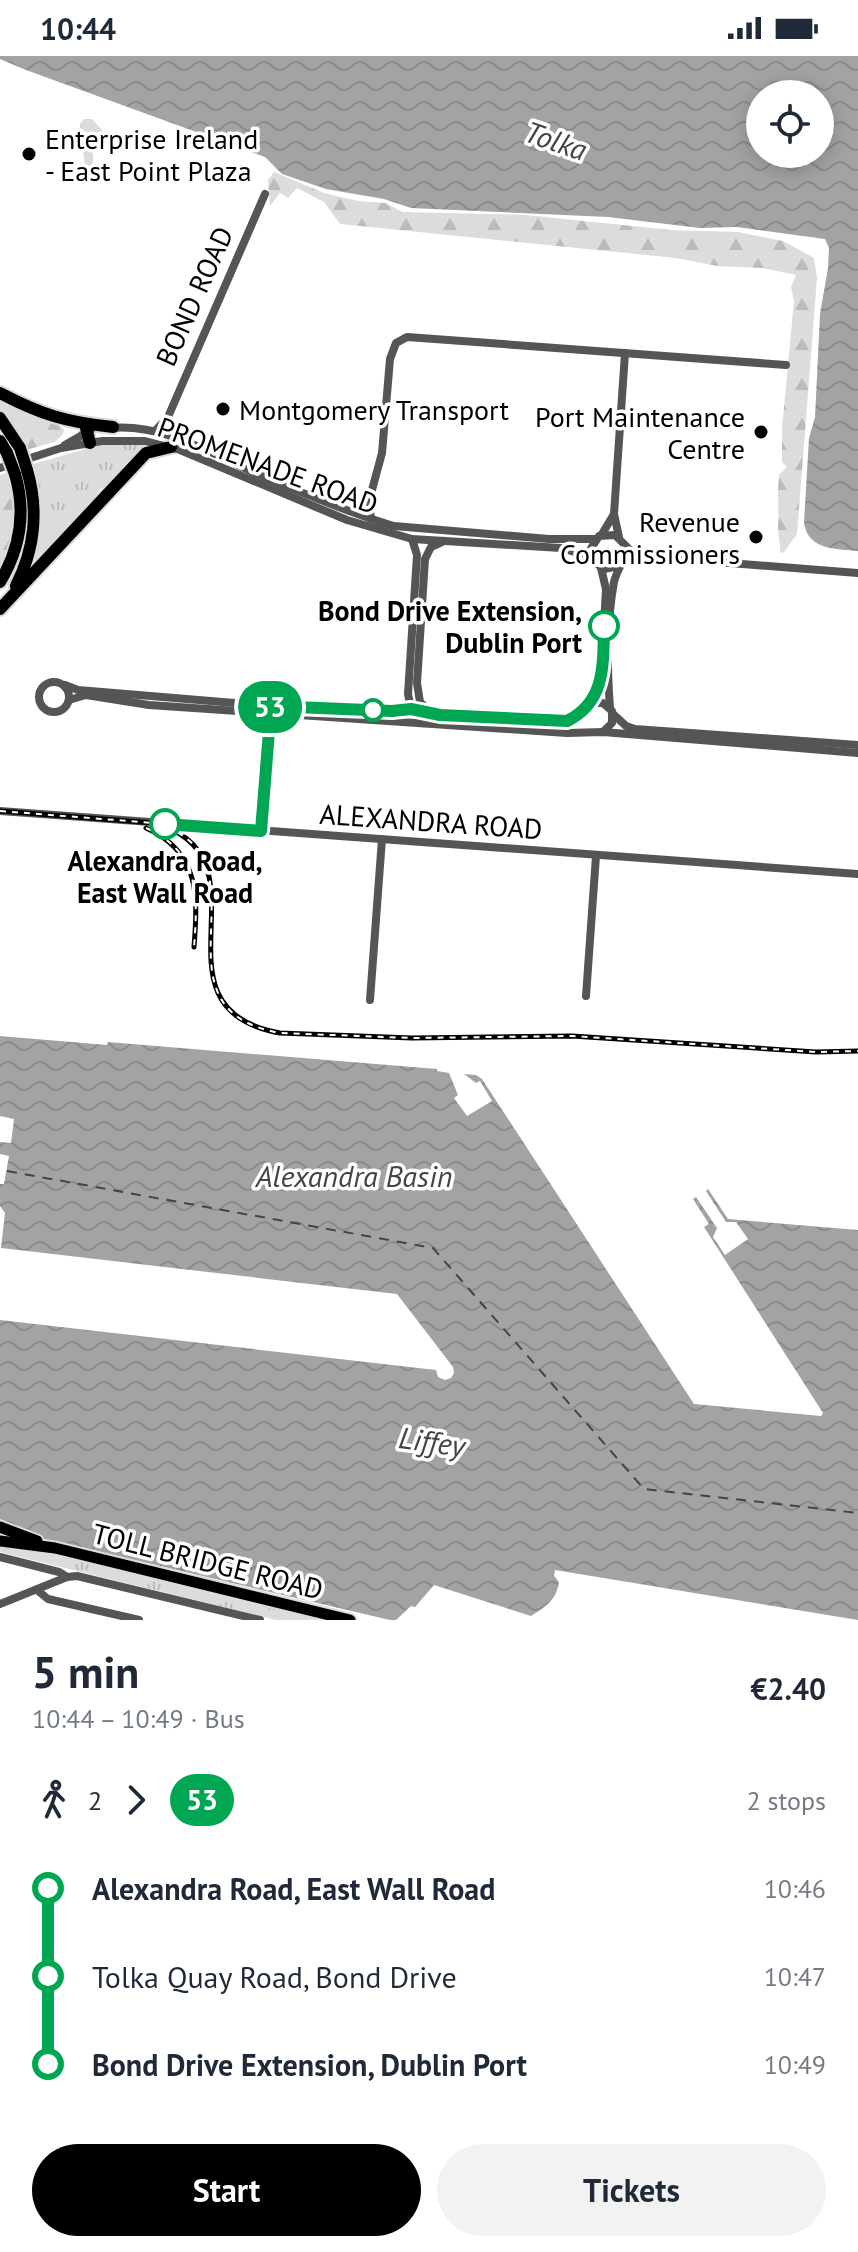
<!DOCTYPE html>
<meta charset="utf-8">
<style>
body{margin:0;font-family:"PT Sans",sans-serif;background:#f2f2f3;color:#1f2937;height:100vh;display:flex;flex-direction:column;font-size:30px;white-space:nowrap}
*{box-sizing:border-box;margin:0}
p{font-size:26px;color:#747a83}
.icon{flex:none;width:44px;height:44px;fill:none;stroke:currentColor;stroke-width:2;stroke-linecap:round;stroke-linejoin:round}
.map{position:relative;height:1564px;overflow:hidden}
.side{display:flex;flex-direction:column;background:#fff;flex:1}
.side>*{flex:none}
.badge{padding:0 16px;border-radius:26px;font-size:28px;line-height:52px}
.tools{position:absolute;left:746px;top:24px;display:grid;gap:16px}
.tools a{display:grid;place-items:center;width:88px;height:88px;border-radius:50%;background:#fff;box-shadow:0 4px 20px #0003;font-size:40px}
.map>.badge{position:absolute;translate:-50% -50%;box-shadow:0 0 0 4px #fff}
.legs{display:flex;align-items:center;gap:12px;height:88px;padding:0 32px;font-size:26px}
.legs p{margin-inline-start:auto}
.overview{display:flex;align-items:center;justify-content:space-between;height:136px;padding:0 32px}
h1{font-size:44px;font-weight:700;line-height:60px}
.button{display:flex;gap:16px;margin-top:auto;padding:16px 32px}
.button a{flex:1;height:92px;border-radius:48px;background:#000;color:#fff;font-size:32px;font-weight:700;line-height:92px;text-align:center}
.button a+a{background:#f2f2f3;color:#1f2937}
ul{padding:0 32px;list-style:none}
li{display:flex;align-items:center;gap:28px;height:88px;font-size:30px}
li i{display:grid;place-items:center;width:12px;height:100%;margin:0 10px;background:currentColor}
li i::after{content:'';width:20px;height:20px;margin:-10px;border:6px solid;border-radius:50%;background:#fff}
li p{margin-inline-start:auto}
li:first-child i{background:linear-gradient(#0000 50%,currentColor 0)}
li:last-child i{background:linear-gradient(currentColor 50%,#0000 0)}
.status{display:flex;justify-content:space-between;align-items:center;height:56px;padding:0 40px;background:#fff;direction:ltr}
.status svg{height:22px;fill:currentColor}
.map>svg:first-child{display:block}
.grass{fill:url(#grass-tufts)}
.forest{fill:url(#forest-firs)}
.water{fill:url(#water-waves);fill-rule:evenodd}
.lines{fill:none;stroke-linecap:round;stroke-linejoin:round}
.ferry{stroke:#444;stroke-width:2;stroke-dasharray:10 8;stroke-linecap:butt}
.major-casing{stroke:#dbdbdb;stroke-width:15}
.highway-casing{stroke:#dbdbdb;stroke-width:16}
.minor{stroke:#555;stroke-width:8}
.major{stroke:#000;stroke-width:11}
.highway{stroke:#000;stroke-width:12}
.rail-casing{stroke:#000;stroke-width:5}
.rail{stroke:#fff;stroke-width:2;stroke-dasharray:6;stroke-linecap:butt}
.highway-bridge-casing{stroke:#dbdbdb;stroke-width:16;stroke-linecap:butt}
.highway-bridge{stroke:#000;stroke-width:12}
.line-1-casing{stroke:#fff;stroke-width:18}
.line-1{stroke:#00a651;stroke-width:12}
.poi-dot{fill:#000;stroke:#fff;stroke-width:3}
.stop-1-dot{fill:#fff;stroke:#00a651;stroke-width:4}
.labels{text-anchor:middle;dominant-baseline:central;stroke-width:7;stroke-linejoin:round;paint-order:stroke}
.poi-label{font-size:28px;fill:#000;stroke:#fff;text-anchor:start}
.street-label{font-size:28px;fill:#000;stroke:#fff}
.stop-label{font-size:28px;font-weight:bold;fill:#000;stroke:#fff;text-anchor:end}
.water-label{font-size:30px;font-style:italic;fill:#444;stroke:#fff}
</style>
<div class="status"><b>10:44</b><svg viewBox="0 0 49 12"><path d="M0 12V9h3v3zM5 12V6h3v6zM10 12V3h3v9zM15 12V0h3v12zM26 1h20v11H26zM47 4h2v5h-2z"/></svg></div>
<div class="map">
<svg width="858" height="1564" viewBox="0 0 858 1564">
<defs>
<pattern id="grass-tufts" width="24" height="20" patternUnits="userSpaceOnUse" patternTransform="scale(2)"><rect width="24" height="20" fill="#dcdcdc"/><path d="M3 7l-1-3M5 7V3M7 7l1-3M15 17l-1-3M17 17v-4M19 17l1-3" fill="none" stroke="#bbb"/></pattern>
<pattern id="forest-firs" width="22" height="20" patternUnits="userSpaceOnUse" patternTransform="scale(2)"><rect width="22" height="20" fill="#dcdcdc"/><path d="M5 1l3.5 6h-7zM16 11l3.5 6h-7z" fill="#bbb"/></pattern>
<pattern id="water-waves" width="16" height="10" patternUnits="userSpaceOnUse" patternTransform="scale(2)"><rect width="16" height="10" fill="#a3a3a3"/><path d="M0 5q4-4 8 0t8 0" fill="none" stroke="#8b8b8b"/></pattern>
</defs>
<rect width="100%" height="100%" fill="#fff"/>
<g class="grass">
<path d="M 103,388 L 144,389 L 112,425 L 100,433 L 87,451 L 29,513 C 37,477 42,444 33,408 Z"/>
<polygon points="0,1492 78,1502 339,1564 276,1564 0,1496"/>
</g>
<g class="forest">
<polygon points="84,63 92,63 103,75 93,90 93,112 89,117 72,113 64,117 69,103 72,109 85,111 80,68"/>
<path d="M 274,116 L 324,137 L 358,145 L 385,147 L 403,156 L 526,159 L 671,174 L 738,176 L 783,185 L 814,202 L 817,222 L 797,478 L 784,496 L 780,497 C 781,488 778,480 778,471 C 779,454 777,437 779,419 L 787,411 L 782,406 L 782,373 L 794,245 L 791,231 L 796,219 L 763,212 L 717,210 L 676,202 L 340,168 L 324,146 L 297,132 L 288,142 L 280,137 L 270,150 L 268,124 Z"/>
<polygon points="0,343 57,369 64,373 63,378 55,386 26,394 0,357"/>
<path d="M 6,417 L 8,421 L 11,421 C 18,459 13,484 0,520 L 0,419 Z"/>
</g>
<g class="water">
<path d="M 0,0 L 858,0 L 858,495 C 836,493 807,494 804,466 L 809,382 L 815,361 L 820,258 L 828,212 L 829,192 L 825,183 L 737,171 L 700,172 L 608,161 L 411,152 L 384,143 L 326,133 L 282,118 L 265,101 L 26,14 L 0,3 ZM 820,38 L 820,98 L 760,98 L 760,38 Z"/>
<path d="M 0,980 L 107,989 L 108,986 L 437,1013 L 437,1015 L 449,1017 L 458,1039 L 454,1042 L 467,1060 L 492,1045 L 480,1025 L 476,1027 L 464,1018 L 476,1019 L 482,1023 L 694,1348 L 821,1360 L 823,1357 L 704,1171 L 709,1168 L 693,1143 L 696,1141 L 717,1172 L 713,1181 L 725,1199 L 748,1183 L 736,1166 L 726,1166 L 706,1135 L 708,1133 L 728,1163 L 858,1174 L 858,1564 L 555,1514 L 554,1520 L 559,1526 C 556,1545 546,1550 531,1560 L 434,1529 L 415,1551 L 411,1550 L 396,1564 L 390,1564 L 40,1482 L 0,1463 L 0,1264 L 436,1314 L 438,1321 L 445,1324 L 451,1322 L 454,1317 L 453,1311 L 397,1238 L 1,1192 L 5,1157 L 0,1150 L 0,1128 L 4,1128 L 9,1100 L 0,1098 L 0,1086 L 11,1087 L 14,1063 L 0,1060 Z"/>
</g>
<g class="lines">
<polyline class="ferry" points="7,1115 433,1192 644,1433 858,1457"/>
<defs>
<g id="major">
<polyline points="0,1471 37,1485"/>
<polyline points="0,1485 55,1492 350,1564"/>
</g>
<g id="highway">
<path d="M 0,337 C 42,359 66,366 113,371"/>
<polyline points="0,362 20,392"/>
<polyline points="85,368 90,387"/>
<polyline points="0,385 7,397"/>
<path d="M 0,526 C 20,493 26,456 15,418"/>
<path d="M 16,530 C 35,492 39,455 27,414"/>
<polyline points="0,553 146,397 171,391"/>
</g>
</defs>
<use href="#major" class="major-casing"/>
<use href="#highway" class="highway-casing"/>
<g class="minor">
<path d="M 109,372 C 171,366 223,406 278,427 C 316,442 355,459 394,470 L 549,483 L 595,483"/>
<polyline points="155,375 168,361 265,138"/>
<polyline points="65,389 91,374"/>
<polyline points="244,406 282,424"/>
<polyline points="0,412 61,392 102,385 145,385 180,394 347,464 412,483 561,492 591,501"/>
<polyline points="614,458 625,297"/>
<polyline points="371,463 369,445 382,397 390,303 396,287 407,281 786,309"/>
<polyline points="602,478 614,458 619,481"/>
<polyline points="412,483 417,499 408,638 411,653 424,667"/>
<polyline points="619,510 604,513 593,505 590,494 599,480 615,479 632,496 640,500 858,517"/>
<circle cx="54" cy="641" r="15"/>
<polyline points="65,629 78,634 271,650 392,655 411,653 440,659 561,667 582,657 596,640 601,624 606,533 601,512"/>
<polyline points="69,644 86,639 149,649 567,677 603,676 858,697"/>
<polyline points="591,647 603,647 612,655 612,667 603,676"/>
<path d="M 610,652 C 607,613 607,564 614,526 C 617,513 626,504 625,491"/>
<polyline points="427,653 420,646 417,627 425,503 431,491 444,485"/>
<polyline points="613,658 626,670 635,673 858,689"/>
<polyline points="0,755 858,818"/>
<polyline points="261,775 270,652"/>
<polyline points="586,940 596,800"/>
<polyline points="370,944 382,783"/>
<polyline points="0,1501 59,1516 67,1521"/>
<polyline points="37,1534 48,1543 139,1564"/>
<polyline points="0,1548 67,1521 77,1520 260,1564"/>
</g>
<use href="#major" class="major"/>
<use href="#highway" class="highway"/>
<defs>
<g id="rail">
<path d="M 0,755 L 154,767 C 278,801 140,952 280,977 L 412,982 L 572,980 L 816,996 L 858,995"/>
<path d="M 146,772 C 200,796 198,840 194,891"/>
</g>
</defs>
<use href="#rail" class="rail-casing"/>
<use href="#rail" class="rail"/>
<defs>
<g id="highway-bridge">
<polyline points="20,392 27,414"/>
<polyline points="7,397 15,418"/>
</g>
</defs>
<use href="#highway-bridge" class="highway-bridge-casing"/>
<use href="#highway-bridge" class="highway-bridge"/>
</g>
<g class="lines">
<defs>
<path id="line-1" d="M 165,768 L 261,775 L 271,650 L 392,655 L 411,653 L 440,659 L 567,665 C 606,646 603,608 604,570"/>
</defs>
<use href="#line-1" class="line-1-casing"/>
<use href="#line-1" class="line-1"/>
</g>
<g class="poi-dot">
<circle cx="29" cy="98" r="8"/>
<circle cx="223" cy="353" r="8"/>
<circle cx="761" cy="376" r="8"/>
<circle cx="756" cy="481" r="8"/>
</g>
<g class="stop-1-dot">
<circle cx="604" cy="570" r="14"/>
<circle cx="373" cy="654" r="10"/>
<circle cx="165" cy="768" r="14"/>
</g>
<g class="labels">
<g class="poi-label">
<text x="45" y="82">Enterprise Ireland<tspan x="45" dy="32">- East Point Plaza</tspan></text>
<text x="239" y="353">Montgomery Transport</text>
<text x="745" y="360" text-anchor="end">Port Maintenance<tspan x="745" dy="32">Centre</tspan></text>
<text x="740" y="465" text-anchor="end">Revenue<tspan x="740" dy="32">Commissioners</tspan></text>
</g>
<g class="street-label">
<text transform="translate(194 240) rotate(-66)">BOND ROAD</text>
<text transform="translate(268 409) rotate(20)">PROMENADE ROAD</text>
<text transform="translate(431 765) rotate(4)">ALEXANDRA ROAD</text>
<text transform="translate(208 1505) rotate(14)">TOLL BRIDGE ROAD</text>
</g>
<g class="stop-label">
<text x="582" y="554">Bond Drive Extension,<tspan x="582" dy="32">Dublin Port</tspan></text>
<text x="165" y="804" text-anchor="middle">Alexandra Road,<tspan x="165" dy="32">East Wall Road</tspan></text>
</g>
<g class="water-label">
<text transform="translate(556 84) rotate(19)">Tolka</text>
<text x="354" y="1119">Alexandra Basin</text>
<text transform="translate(432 1385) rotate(8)">Liffey</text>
</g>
</g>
</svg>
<div class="tools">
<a><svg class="icon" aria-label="locate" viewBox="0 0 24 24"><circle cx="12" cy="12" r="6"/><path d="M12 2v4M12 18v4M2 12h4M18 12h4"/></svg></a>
</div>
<b class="badge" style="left:270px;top:651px;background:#00a651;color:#fff">53</b>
</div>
<section class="side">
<div class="overview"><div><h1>5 min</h1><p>10:44 – 10:49 · Bus</p></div><b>€2.40</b></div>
<div class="legs"><svg class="icon" aria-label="walk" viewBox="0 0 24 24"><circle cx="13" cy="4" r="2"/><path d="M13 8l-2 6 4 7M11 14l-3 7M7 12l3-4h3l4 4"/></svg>2<svg class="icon" aria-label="forward" viewBox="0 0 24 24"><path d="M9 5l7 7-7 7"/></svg><b class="badge" style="background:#00a651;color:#fff">53</b><p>2 stops</p></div>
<ul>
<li><i style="color:#00a651"></i><b>Alexandra Road, East Wall Road</b><p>10:46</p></li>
<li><i style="color:#00a651"></i><span>Tolka Quay Road, Bond Drive</span><p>10:47</p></li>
<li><i style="color:#00a651"></i><b>Bond Drive Extension, Dublin Port</b><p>10:49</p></li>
</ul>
<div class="button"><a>Start</a><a>Tickets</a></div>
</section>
